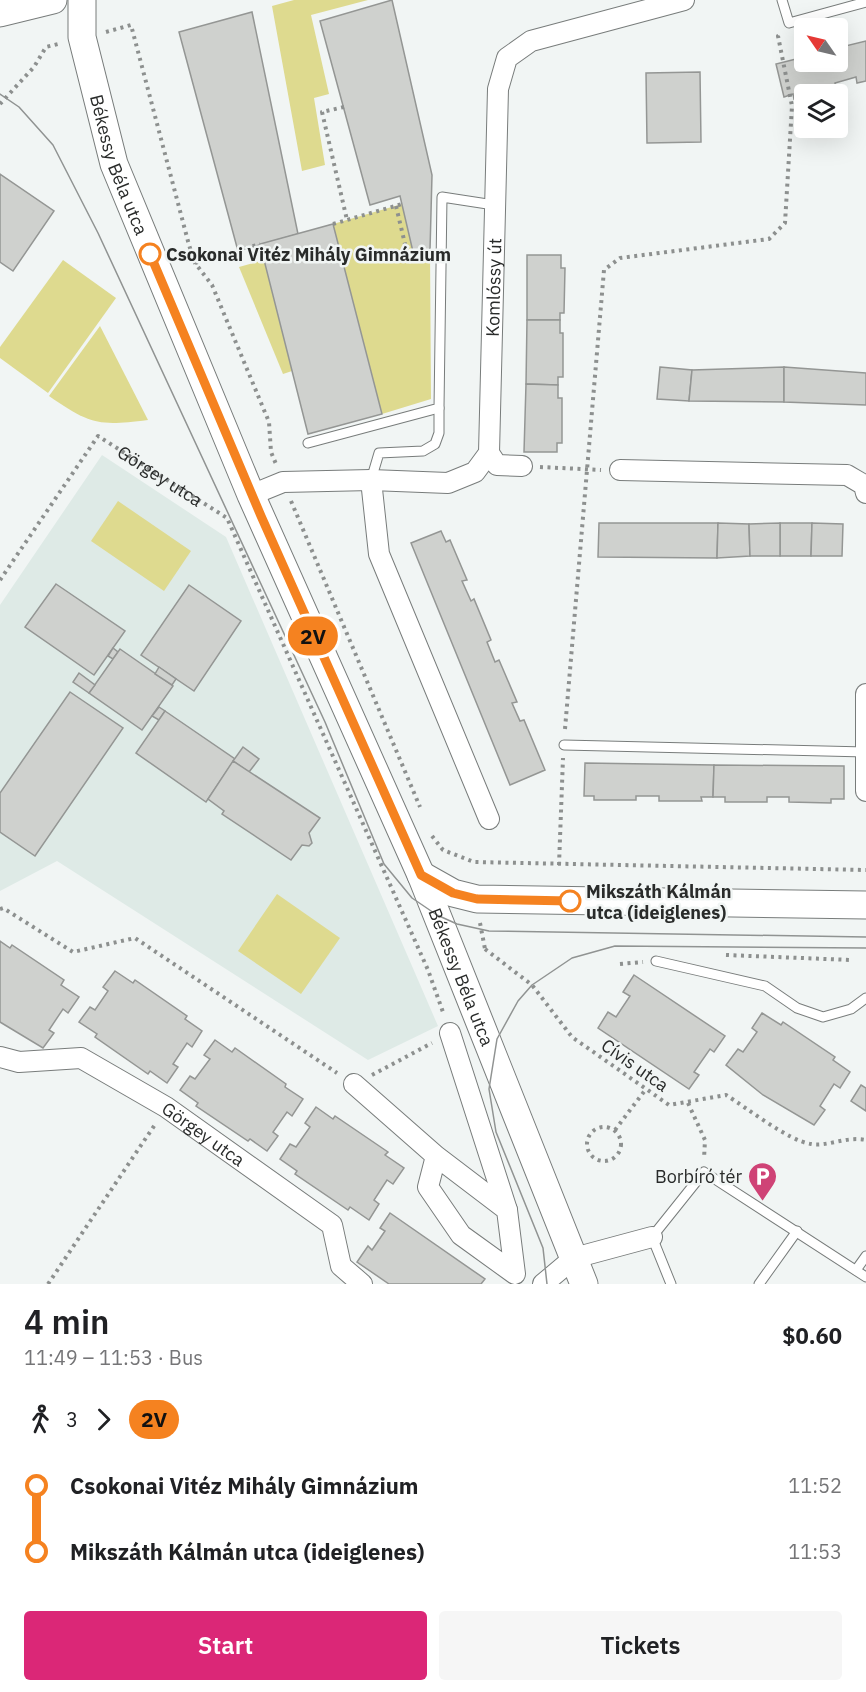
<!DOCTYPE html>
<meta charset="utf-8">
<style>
body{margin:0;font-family:"IBM Plex Sans",sans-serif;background:#f6f6f6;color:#202124;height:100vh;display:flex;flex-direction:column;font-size:22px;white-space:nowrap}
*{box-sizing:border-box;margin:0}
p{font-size:20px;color:#757577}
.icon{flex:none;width:33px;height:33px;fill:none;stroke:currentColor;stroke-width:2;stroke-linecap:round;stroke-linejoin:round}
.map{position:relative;height:1284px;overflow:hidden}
.side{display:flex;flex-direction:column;background:#fff;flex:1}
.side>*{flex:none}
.badge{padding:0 12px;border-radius:20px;font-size:21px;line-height:39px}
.needle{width:39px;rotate:304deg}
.controls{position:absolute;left:794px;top:18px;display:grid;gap:12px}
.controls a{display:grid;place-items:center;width:54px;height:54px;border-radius:6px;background:#fff;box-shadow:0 6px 24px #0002;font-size:30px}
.map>.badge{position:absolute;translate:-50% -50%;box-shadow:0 0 0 3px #fff}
.legs{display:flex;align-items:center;gap:9px;height:66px;padding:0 24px;font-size:20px}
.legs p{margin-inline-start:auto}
.headline{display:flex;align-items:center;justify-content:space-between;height:102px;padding:0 24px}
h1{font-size:33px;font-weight:600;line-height:45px}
.cta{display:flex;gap:12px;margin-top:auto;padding:12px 24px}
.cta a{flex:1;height:69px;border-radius:6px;background:#db2777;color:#fff;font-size:24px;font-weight:600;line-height:69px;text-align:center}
.cta a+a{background:#f6f6f6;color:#202124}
ul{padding:0 24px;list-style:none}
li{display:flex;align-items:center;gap:21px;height:66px;font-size:22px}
li i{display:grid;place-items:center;width:9px;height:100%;margin:0 8px;background:currentColor}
li i::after{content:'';width:15px;height:15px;margin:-8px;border:4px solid;border-radius:50%;background:#fff}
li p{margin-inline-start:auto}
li:first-child i{background:linear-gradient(#0000 50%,currentColor 0)}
li:last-child i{background:linear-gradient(currentColor 50%,#0000 0)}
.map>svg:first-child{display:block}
.built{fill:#deeae6}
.green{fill:#deda8f}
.building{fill:#cfd1ce;stroke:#949694;stroke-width:1.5}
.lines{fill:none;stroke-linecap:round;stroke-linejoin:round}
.lane-casing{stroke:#787c7b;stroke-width:11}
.street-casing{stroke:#787c7b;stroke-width:22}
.secondary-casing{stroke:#787c7b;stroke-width:29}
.path{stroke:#8d908f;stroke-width:4;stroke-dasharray:3 4.5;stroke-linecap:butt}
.lane{stroke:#fff;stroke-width:9}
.street{stroke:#fff;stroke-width:20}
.secondary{stroke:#fff;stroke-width:27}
.tram{stroke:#909392;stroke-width:1.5}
.line-1-casing{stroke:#fff;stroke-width:14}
.line-1{stroke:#f58220;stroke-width:9}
.stop-1-dot{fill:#fff;stroke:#f58220;stroke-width:3}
.labels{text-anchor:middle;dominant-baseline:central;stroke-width:5;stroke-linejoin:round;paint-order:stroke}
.street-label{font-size:18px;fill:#292b2a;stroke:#f1f5f4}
.stop-label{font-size:18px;font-weight:bold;fill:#292b2a;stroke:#f1f5f4;text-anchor:start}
.poi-label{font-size:18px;fill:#292b2a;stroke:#f1f5f4;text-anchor:end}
</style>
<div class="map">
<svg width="866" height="1284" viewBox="0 0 866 1284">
<rect width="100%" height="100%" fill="#f1f5f4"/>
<polygon class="built" points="102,455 226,537 438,1026 368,1060 57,861 0,891 0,605"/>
<g class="green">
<polygon points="294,0 368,0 311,15 329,94 314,98 325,165 302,171 272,6"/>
<polygon points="402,204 414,256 430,250 431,399 382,414 333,224"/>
<polygon points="63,260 116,298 48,393 0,358 0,347"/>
<polygon points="264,260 292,371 283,374 239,267"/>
<path d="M 100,326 L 148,420 C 98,426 91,425 49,396 Z"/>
<polygon points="118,501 191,551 164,591 91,541"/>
<polygon points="277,894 340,938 301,994 238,951"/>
</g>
<g class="building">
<polygon points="392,0 432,175 430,250 414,256 400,196 370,205 320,21"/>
<polygon points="252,12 298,234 238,251 179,32"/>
<polygon points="866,41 866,81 857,83 856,77 835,83 836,88 804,94 804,97 794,99 793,94 784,97 776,64 804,57 804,62 837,62 837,48"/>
<polygon points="700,72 701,142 647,143 646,73"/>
<polygon points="0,174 54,211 13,271 0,262"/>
<polygon points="333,224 382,414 308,434 260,244"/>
<polygon points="527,255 561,255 561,268 565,268 564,313 560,313 560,320 527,320"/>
<polygon points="527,320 560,320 560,333 563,333 563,377 558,377 558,385 526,384"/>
<polygon points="660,367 692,370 689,401 657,399"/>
<polygon points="784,367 784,402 689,401 692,370"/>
<polygon points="784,367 866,373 866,405 784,402"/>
<polygon points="526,384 558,385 558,398 562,398 562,443 557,443 557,452 524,452"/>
<polygon points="599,523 718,523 717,558 598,557"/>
<polygon points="718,523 749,524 750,556 717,558"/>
<polygon points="780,523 812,523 811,556 780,556"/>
<polygon points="780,523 780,556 750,556 749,524"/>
<polygon points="812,523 843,524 842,556 811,556"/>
<polygon points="441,531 446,542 450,540 467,580 462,581 471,601 474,599 491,640 487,642 495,662 499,660 517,702 512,703 520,721 524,720 545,770 510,785 411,543"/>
<polygon points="56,584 125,631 94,675 25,627"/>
<polygon points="189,585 241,621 194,691 141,655"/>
<polygon points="113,648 118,652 113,659 108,656"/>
<polygon points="120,649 173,686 142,730 89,693"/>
<polygon points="159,667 176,679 172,685 155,674"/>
<polygon points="79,673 95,685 89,693 73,682"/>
<polygon points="70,692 123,728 35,856 0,832 0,793"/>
<polygon points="159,707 165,711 159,720 152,716"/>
<polygon points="165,711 235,759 206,802 136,753"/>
<polygon points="243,747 259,759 249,772 233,761"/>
<polygon points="233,761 320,818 309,833 312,843 309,846 302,845 291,860 222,814 224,811 208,799"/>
<polygon points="585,763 714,765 713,797 701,797 702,801 659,801 659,796 636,796 636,800 594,800 594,796 584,796"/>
<polygon points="714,765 844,766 844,799 831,799 831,803 789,802 789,797 767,797 767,802 725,802 725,797 713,797"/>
<polygon points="0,941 10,948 12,945 64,980 61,985 79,997 68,1013 63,1009 49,1030 54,1033 43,1048 0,1022"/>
<polygon points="115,971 133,983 135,980 187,1016 185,1019 202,1031 192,1047 187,1043 173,1064 178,1067 167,1083 150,1071 148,1074 95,1037 97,1034 79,1022 90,1007 95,1010 108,991 103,987"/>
<polygon points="634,975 725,1036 714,1052 710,1049 694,1072 699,1075 689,1089 598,1028 608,1012 616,1017 630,996 623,992"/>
<polygon points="762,1013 781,1025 783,1022 835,1057 833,1060 850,1072 840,1088 834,1084 820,1106 825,1110 814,1125 763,1095 726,1065 738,1049 743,1052 757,1032 752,1028"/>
<polygon points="215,1040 232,1052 235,1048 286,1084 285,1087 303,1099 292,1116 287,1112 273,1132 278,1136 267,1151 250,1139 248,1141 196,1106 198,1103 180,1090 190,1076 195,1079 210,1059 204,1055"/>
<polygon points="861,1085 866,1088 866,1111 851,1101"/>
<polygon points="316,1107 333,1119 335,1116 388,1152 385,1155 404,1168 393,1184 387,1180 374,1200 379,1204 369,1220 350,1207 348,1210 295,1174 297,1171 280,1159 290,1144 296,1147 310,1127 305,1123"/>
<polygon points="390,1213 485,1279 481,1284 389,1284 357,1262 368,1246 372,1250 385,1231 380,1228"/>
</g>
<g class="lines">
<defs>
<g id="lane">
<polyline points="782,0 789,23 866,2"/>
<polyline points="308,443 439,408 442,197 494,205"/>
<polyline points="371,480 379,453 423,451 435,444 439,433 439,408"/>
<polyline points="564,745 866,752"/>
<polyline points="656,961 765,986 797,1008 823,1017 851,1009 866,998"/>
<polyline points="856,1270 866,1256"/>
<polyline points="671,1284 652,1237 704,1172 866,1277"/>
<polyline points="759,1284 797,1231"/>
</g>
<g id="street">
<polyline points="489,453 497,465 522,466"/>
<polyline points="620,470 847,475 864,485 866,493"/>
<polyline points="371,480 379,554 489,819"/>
<path id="s2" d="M 251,495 L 283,482 L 371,480 L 448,483 L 475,472 L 489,453 L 498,89 L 507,58 L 531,41 L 684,0"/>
<polyline points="866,694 866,791"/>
<polyline points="450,1033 507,1210"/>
<path id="s3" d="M 0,1057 L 19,1062 L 81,1058 L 166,1107 L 332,1225 L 341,1266 L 362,1284"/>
<polyline points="354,1084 436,1156 428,1187 461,1235 515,1274 507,1210 436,1156"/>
<polyline points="543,1284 574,1258 652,1237"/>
</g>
<g id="secondary">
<path id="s4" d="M 82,0 L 82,37 L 114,164 L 251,495 L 421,875 L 584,1284"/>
<polyline points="0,13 53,0"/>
<polyline points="421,875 453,893 477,899 866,905"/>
</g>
</defs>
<use href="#lane" class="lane-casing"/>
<use href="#street" class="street-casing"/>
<use href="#secondary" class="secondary-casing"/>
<g class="path">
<polyline points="106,32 131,25 189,245 195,263 212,285 269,422 271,452 276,464"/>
<polyline points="0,104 34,67 46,47 58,44"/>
<polyline points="344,107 322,112 347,220"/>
<polyline points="396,206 405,244"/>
<polyline points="333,224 402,204"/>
<polyline points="195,263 260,244"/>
<polyline points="540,467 601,470"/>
<polyline points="291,501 420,807"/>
<path id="s1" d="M 0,580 L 98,436 L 227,518 L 428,970 L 444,1015"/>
<polyline points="565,729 604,270 620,258 769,239 785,223 792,106 778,36 780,34"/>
<polyline points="432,836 443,850 474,862 866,870"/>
<polyline points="559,865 563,758"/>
<polyline points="0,909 3,908 73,952 135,938 337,1073"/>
<polyline points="480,923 485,949"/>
<path d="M 485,949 L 532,985 L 572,1037 L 669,1105 L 726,1095 C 747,1108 789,1141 811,1144 C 827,1147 846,1136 866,1140"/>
<polyline points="726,955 851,960"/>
<polyline points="620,964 643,962"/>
<polyline points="372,1075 432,1043"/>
<polyline points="688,1103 705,1140 704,1159"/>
<circle cx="604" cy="1144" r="17"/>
<polyline points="615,1130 646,1089"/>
<polyline points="48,1284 156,1123"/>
</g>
<use href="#lane" class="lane"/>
<use href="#street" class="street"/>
<use href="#secondary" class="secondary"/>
<g class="tram">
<polyline points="0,94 19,107 53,145 98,233 325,722 384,864 412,898 437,915 457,924 489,931 866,937"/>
<polyline points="547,1284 543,1248 496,1132 489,1089 497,1039 518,1001 532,985 572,958 615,946 866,948"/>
</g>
</g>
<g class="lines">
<defs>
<polyline id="line-1" points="150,254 261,516 421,875 453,893 477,899 570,901"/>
</defs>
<use href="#line-1" class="line-1-casing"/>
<use href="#line-1" class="line-1"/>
</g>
<defs>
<symbol id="parking-pin" viewBox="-11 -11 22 30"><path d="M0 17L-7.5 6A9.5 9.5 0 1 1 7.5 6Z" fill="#cf4376" stroke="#f1f5f4"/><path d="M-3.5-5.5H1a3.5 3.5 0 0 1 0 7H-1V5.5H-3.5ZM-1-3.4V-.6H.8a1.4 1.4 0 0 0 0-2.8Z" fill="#fff"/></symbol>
</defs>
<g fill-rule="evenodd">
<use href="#parking-pin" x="746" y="1160" width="33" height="45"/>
</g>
<g class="stop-1-dot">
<circle cx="150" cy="254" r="10"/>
<circle cx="570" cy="901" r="10"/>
</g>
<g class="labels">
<g class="street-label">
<text stroke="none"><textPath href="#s4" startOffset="170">Békessy Béla utca</textPath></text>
<text stroke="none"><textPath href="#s2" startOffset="418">Komlóssy út</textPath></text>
<text stroke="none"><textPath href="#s1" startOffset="248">Görgey utca</textPath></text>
<text stroke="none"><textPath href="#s4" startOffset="1052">Békessy Béla utca</textPath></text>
<text transform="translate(635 1065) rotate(35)">Cívis utca</text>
<text stroke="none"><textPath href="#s3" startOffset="226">Görgey utca</textPath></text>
</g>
<g class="stop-label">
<text x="166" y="254">Csokonai Vitéz Mihály Gimnázium</text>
<text x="586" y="891">Mikszáth Kálmán<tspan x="586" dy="21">utca (ideiglenes)</tspan></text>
</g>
<g class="poi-label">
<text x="742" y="1176">Borbíró tér</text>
</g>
</g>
</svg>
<div class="controls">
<a><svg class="needle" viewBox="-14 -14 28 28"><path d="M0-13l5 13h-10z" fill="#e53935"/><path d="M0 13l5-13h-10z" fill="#757577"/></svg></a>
<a><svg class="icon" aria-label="layers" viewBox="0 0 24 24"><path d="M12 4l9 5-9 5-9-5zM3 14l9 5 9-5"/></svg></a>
</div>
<b class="badge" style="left:313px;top:636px;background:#f58220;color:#111">2V</b>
</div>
<section class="side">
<div class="headline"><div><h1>4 min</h1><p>11:49 – 11:53 · Bus</p></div><b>$0.60</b></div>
<div class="legs"><svg class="icon" aria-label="walk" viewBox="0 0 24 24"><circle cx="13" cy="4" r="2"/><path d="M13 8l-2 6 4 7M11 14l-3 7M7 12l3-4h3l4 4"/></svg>3<svg class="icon" aria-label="forward" viewBox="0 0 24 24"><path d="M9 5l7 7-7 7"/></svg><b class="badge" style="background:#f58220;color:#111">2V</b></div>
<ul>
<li><i style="color:#f58220"></i><b>Csokonai Vitéz Mihály Gimnázium</b><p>11:52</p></li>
<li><i style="color:#f58220"></i><b>Mikszáth Kálmán utca (ideiglenes)</b><p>11:53</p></li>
</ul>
<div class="cta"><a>Start</a><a>Tickets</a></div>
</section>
